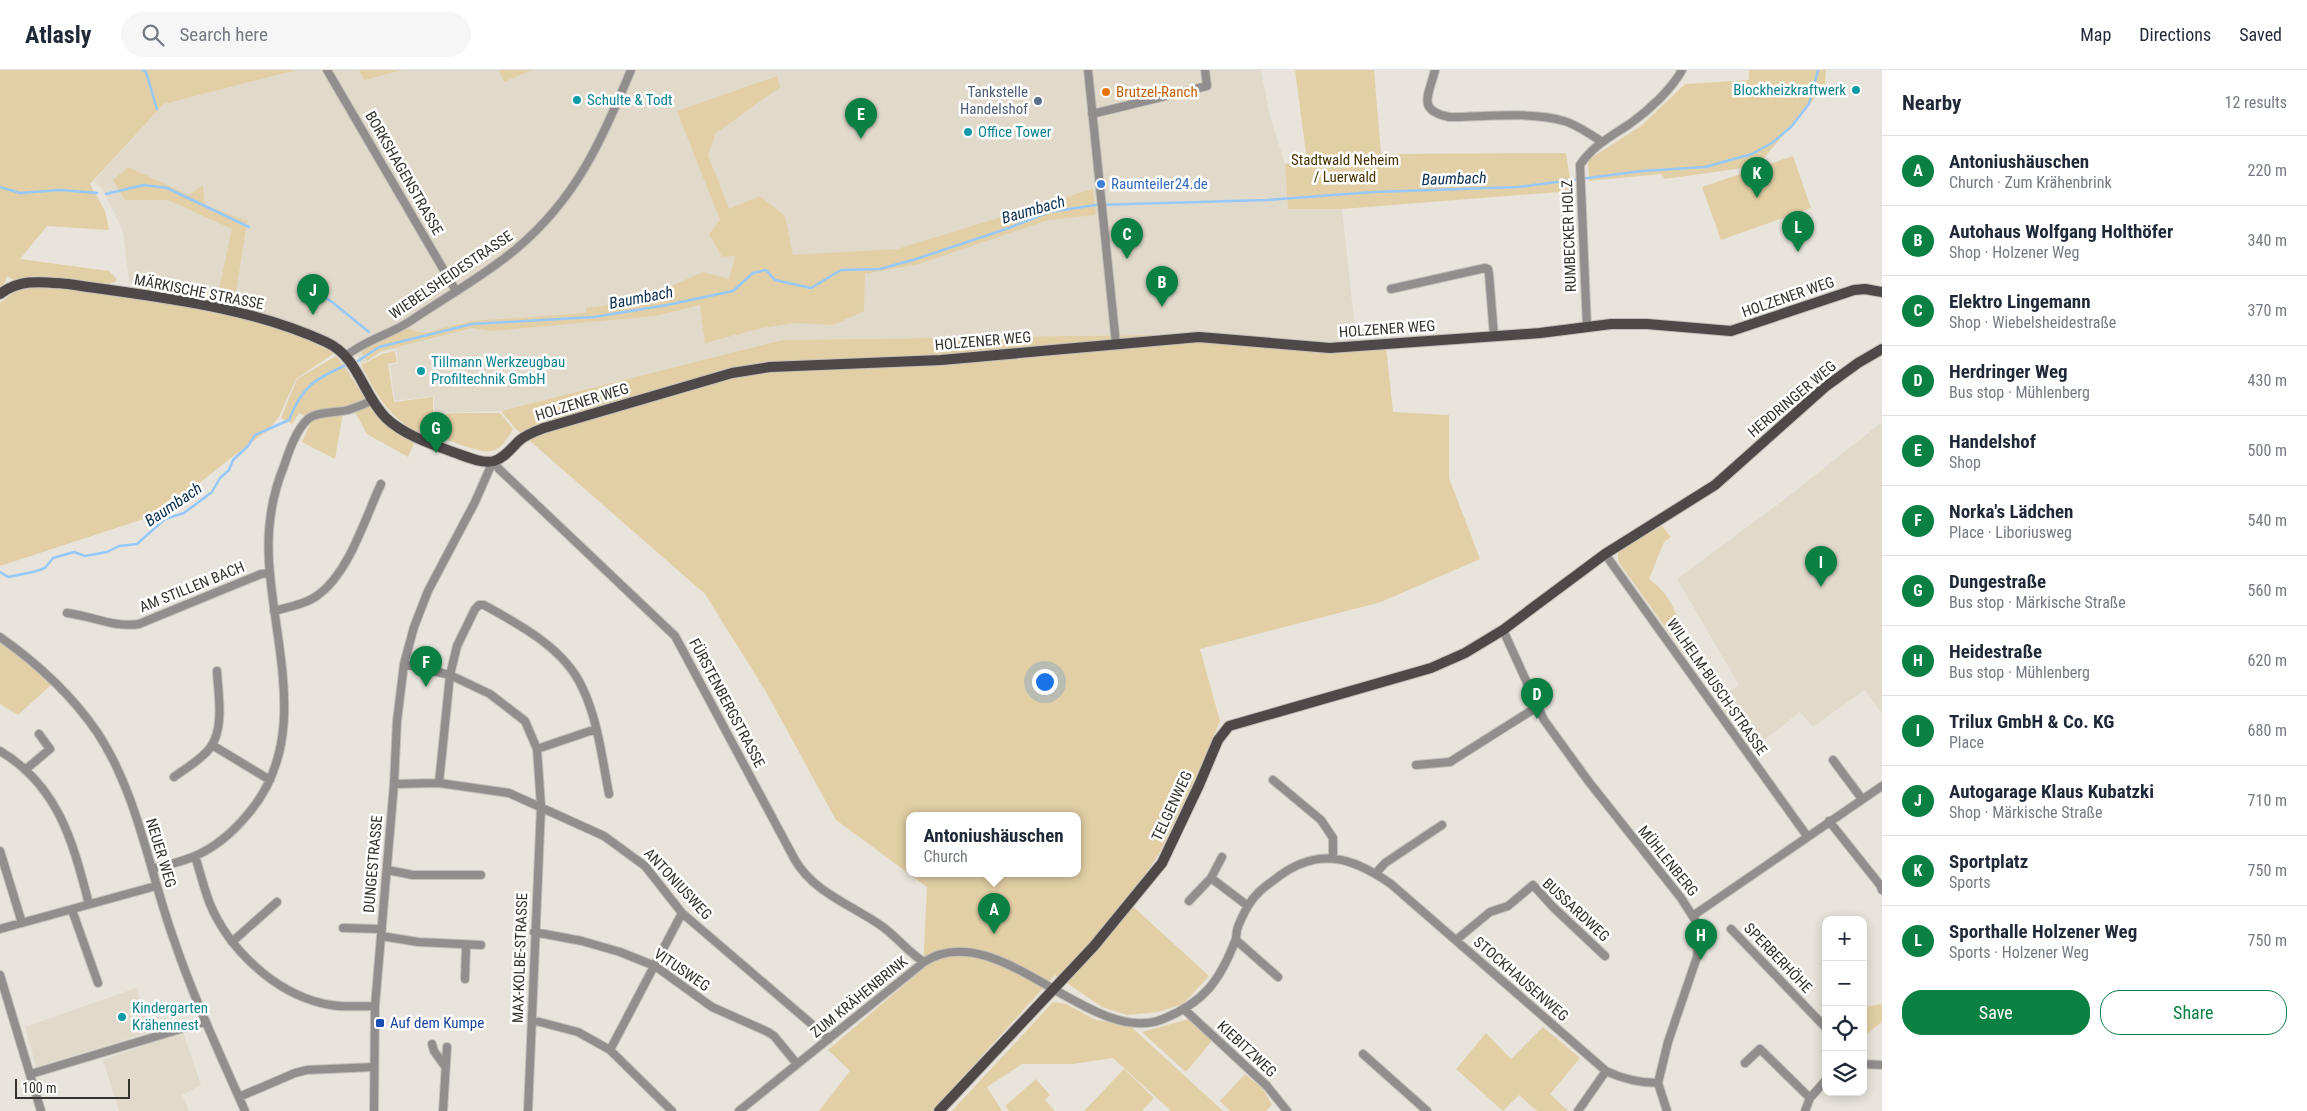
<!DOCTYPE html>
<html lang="en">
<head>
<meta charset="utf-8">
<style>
  :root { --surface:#fff; --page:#f6f6f7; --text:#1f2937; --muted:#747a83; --line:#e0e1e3; --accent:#0b8043 }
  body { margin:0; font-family:"Roboto Condensed",sans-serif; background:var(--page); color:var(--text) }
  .controls { position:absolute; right:15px; bottom:15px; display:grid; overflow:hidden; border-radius:10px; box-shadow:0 2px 12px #0003 }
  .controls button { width:45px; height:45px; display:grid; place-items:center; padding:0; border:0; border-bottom:1px solid var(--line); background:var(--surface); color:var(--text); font:25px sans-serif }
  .scale { position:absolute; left:15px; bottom:12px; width:115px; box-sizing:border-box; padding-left:5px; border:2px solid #34332f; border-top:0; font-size:14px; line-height:18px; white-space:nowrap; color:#34332f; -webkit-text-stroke:4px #fff; paint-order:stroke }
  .you { position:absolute; left:1044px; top:611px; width:18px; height:18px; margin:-12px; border:4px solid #fff; border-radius:50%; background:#1a73e8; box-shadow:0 0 0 8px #1a73e833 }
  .badge { display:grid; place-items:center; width:32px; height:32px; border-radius:50%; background:var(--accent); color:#fff; font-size:16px; font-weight:700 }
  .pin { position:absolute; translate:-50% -41px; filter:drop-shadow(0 1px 2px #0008) }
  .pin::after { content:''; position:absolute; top:26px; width:18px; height:15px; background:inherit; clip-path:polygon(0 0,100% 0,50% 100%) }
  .popup { position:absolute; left:906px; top:742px; width:175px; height:65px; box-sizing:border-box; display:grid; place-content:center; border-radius:10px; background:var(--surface); filter:drop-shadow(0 1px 4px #0005); font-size:16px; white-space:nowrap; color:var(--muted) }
  .popup b { font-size:19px; color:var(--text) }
  .popup::after { content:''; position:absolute; left:50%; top:100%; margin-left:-10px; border:10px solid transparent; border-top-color:var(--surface) }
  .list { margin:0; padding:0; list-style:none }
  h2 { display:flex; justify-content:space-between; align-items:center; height:65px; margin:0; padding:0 20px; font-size:21px }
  h2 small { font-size:16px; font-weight:400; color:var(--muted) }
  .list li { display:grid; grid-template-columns:32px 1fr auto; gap:15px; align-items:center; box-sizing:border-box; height:70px; padding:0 20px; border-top:1px solid var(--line) }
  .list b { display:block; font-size:19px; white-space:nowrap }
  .list p { margin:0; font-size:16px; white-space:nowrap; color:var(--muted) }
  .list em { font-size:16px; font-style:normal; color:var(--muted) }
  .actions { display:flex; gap:10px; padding:15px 20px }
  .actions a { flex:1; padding:11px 0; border:1px solid var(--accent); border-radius:20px; text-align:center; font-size:18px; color:var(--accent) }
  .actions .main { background:var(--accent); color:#fff }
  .icon { flex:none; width:28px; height:28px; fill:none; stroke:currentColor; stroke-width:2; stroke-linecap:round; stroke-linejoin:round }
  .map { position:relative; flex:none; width:1882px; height:1041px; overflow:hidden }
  header { display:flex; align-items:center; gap:30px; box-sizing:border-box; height:70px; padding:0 25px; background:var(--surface); border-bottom:1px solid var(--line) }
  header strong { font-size:24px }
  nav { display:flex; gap:28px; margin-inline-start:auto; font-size:18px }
  .search { width:350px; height:45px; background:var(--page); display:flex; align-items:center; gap:12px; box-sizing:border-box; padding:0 18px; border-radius:28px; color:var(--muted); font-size:19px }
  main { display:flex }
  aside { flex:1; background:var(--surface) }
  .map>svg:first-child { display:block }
</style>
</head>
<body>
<header>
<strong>Atlasly</strong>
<div class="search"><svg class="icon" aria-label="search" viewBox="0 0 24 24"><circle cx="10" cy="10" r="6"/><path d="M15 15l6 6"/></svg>Search here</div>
<nav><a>Map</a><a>Directions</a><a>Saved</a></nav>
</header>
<main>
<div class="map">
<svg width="1882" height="1041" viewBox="0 0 1882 1041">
  <rect width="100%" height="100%" fill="#e8e4dc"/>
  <path fill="#e1dacb" d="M297,0H1261L1270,46L1285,94L1288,138L1342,139L1357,278L1217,264L782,270L501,341L434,343V326L395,331L390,295L398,293L396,279L381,282L361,294L355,282L264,245L137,220L129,211L123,161L103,120L94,111L164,34Z
    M1882,352V644L1865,620L1813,657L1800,642L1748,683L1714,633L1739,615L1677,509L1785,429Z
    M136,918L150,962L36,997L25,957Z
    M183,962L201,1015L182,1025L189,1041H119L103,990Z"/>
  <path fill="#e2cfa5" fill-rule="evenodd" d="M0,0H297L164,34L90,114L105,141L109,160L47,156L20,189L109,201L117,209L115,212L108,214C82,211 39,201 14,210L7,206L4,215L0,219Z
    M359,0H402L364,10Z
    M499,0H532L504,12Z
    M1295,0H1374L1381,84L1566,83L1572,121L1342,139H1288L1285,94L1307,91Z
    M1749,0H1826L1825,16L1757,96L1665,109L1661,104L1589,111L1588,90L1641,56L1685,14L1749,10Z
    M777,6L780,17L716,63L708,85L729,139L760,126L785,146L793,185L897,179L1093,119L1096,145L1048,150L919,194L865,204L864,241L833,255L796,253L762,258L705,273L700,235L655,246L493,261L472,258L381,281L367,291L361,281L407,259L424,263L471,251L586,243V238L638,231L703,202L729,209L735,186L722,187L709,164L720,150L677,41Z
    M1793,86L1811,138L1721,170L1702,117Z
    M128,97L189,125L203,115L205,135L247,151L234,236L139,219L138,210L219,219L232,159L168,130H125L113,110Z
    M44,216L120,225L249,249L292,263L336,282L296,309L279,347L267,361L232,387L162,443L0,496V233L17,220Z
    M1217,264L1386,278L1393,342L1449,345V408L1480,489L1381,532L1200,579L1220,651L1199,701L1159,784L1127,831L1209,906L1183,934L1158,942L1127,945L1102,937L1055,905L932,1041H819L850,1001L828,980L923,899L927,817L836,750L765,620L705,524L515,358L501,341L782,270ZM910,745H1078V803H910Z
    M395,281L397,292L388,294L394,332L433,327V344L424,366C388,347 380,330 361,295L382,284Z
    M336,286C355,308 366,336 387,356C394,363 406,367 415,371L408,387L367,364L351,335L344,337L335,389L302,372L312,350L299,343L292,354L281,348L297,309Z
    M450,343H500L513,359C508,367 502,379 491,381C477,383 450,370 436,366L442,346Z
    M1662,456L1671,467L1664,472L1649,509C1676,528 1680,554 1685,585L1618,491V480Z
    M0,572L52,614L18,645L0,634Z
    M1053,932L1066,934L1096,950L1129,955L1223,1041H1171L1113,988L1073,994H1022L987,1017L1002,1041H952Z
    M1882,934V952L1863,967V937Z
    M1189,949L1212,971L1186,1002L1142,962Z
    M1543,957L1580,988L1550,1024L1568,1041H1537L1519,1025L1503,1041L1456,999L1486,963L1511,989Z
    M1124,999L1154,1028L1142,1041H1084Z
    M1245,1004L1263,1019L1272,1035L1266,1041H1230L1220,1031Z
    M1036,1009L1050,1025L1045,1030L1055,1041H1009L1005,1036Z"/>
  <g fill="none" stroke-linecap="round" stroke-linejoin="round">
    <path stroke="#96c8fb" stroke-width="2.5" d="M142,0L146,2L157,39
      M0,117L20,123L60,120L97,123
      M106,124L144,115L167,118L249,157
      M300,212L332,232L369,262
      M358,291L379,277L472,254L594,247L667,235L733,221L753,203L766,200L775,210L811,218L841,200L880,199L916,189L1009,158L1049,142L1096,135L1267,130L1374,122L1518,117L1642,101L1705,97L1752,84L1772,73L1791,57L1809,34L1818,0
      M0,502L8,507L33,502L45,498L53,488L74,482L85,486L107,482L119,476L137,474L165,449L184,443L212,422L220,408L229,400L233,390L248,376L255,365L289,350C302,316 315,309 346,295"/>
    <g stroke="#c4c1b9" stroke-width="10">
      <path id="minor" d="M327,0L456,221
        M1088,0L1116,274
        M1435,0C1429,25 1416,40 1449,47C1484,47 1530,41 1564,51C1578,55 1589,64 1601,71
        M1092,44L1207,16L1205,0
        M1391,219L1485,198L1488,199L1489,204L1494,266
        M1587,257L1580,95C1593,75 1612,66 1631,53C1649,40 1671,20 1682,0
        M346,286C365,270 392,264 412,250C447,226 484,206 516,179C576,129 602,70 631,0
        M493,391L499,399L675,566L795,790C814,823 854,836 883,857C898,868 909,883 924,892
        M1605,484L1807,766
        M274,541C289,537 306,534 318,525C349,503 365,448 381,414
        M67,543C92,546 114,558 139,554L261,504L270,503
        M1503,560L1544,650L1589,712L1681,828L1697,853L1699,868L1697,887L1668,972L1658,1013L1667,1041
        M0,567C37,593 71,624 97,662C138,724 149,801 174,870C194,929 220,984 245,1041
        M404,594L450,605L490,624L525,651L537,679L541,736L528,1041
        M212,675L270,710
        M537,679L596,659
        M0,681C59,716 73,773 89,834
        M1833,690L1862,729
        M1416,695L1450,692L1537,637
        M25,700L50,679L39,664
        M174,707C186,698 201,690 210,678C225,658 218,623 217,601
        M1273,710L1321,750L1333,768V787
        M439,713L450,605L457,576L475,539L479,535H484C520,555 564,578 582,617C598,650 602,688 609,724
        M394,714L439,713L509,723L604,766L645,796L682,843L829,969
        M1829,751L1880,815L1882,820
        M0,781L22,853
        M195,786C200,802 204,819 210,834C229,879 273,921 321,933C338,938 357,936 375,936
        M152,799C166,795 182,792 195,786C216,777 234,761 248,744C308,674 277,585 270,504C266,467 270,430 284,396C289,381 296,360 308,349C317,341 337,343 348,340C357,337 365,334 373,330
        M387,800L413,805H481
        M1376,803L1385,793L1442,755
        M1211,808L1248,836
        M1189,831L1211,808L1222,787
        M72,840L98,913
        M1694,845L1882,716
        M343,858L382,859
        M0,859L156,816
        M1731,859L1826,958
        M534,862L582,871L620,882L655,896L712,937L768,962L774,966L797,994
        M381,866L418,872L481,875
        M1236,870L1278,907
        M1456,870L1490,842L1508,836L1533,815L1553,837L1605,886
        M232,872L277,832
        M0,905L41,1041
        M465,909L466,875
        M1185,940L1267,1016L1287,1041
        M532,950L578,962L610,980L672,1041
        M432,974L434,981L444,995
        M610,980L682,843
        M1363,984L1427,1041
        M1745,993L1760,979L1810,1028
        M1863,994L1882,995
        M31,1004L204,952
        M239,1027L295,1003L307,1000L374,997
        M374,1041L375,936L394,714L397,651L404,594L414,557L428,521L475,432L493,391
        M443,1041L447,977
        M739,1041L924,892C997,844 1092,979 1163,949C1203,933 1220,911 1235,871C1237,868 1236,864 1237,860C1239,853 1244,843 1248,836C1255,824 1263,818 1274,810C1316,776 1351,786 1391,814L1606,1001C1623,1009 1639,1013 1658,1013
        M1578,1041L1606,1001
        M1805,1041L1810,1028L1826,1010"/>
    </g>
    <g stroke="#c4c1b9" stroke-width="12">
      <path id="major" d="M0,224C21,208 43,212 68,214C155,227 246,235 326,272C359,287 362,324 386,348C404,365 431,374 453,382C465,386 481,394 494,391C505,388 512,377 520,370C527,364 536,361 544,358L732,303L770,297L941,290L1199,267L1330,278L1540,263L1611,254H1647L1731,261L1854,220L1865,219L1882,222
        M939,1041L1094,876L1162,793L1199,715L1218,670L1229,656L1431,598L1465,583L1503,560L1605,484L1715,415L1825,317L1858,293L1882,279"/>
    </g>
    <use href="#minor" stroke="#928e8e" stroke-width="8"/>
    <use href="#major" stroke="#4f4848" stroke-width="10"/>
  </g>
  <g fill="#0f9aa8" stroke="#fff" stroke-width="2">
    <circle cx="1856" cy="20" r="5"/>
    <circle cx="577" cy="30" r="5"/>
    <circle cx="968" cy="62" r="5"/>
    <circle cx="421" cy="301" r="5"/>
    <circle cx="122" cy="947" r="5"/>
  </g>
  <circle fill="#e8710a" stroke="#fff" stroke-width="2" cx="1106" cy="22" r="5"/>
  <circle fill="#5c6f8a" stroke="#fff" stroke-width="2" cx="1038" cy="31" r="5"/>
  <circle fill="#3f7fe0" stroke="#fff" stroke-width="2" cx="1101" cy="114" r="5"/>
  <rect fill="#1a4fb4" stroke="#fff" stroke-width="2" x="375" y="948" width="10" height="10" rx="2.5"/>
  <g text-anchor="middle" stroke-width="5" stroke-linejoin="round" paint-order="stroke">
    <g font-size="15" fill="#0d838f" stroke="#fff" text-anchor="start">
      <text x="1846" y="25" text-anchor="end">Blockheizkraftwerk</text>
      <text x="587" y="35">Schulte &amp; Todt</text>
      <text x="978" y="67">Office Tower</text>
      <text x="431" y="297">Tillmann Werkzeugbau<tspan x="431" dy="17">Profiltechnik GmbH</tspan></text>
      <text x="132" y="943">Kindergarten<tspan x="132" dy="17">Krähennest</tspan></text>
    </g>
    <g font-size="15" fill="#4e5e75" stroke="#fff" text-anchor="end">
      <text x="1028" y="27">Tankstelle<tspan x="1028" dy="17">Handelshof</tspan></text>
    </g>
    <g font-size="15" fill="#c56008" stroke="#fff" text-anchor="start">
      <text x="1116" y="27">Brutzel-Ranch</text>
    </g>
    <g font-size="15" fill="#483400" stroke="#fff">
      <text x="1345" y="95">Stadtwald Neheim<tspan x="1345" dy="17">/ Luerwald</tspan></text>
    </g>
    <g font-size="15" fill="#34332f" stroke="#fff">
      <text transform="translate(404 103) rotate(60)" y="5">BORKSHAGENSTRASSE</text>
      <text transform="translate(1569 166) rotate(-92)" y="5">RUMBECKER HOLZ</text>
      <text transform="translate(451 205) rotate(-34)" y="5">WIEBELSHEIDESTRASSE</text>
      <text transform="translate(199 222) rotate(11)" y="5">MÄRKISCHE STRASSE</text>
      <text transform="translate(1788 227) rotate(-19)" y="5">HOLZENER WEG</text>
      <text transform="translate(1387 259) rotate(-4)" y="5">HOLZENER WEG</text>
      <text transform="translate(983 271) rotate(-5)" y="5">HOLZENER WEG</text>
      <text transform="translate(1792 329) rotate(-40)" y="5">HERDRINGER WEG</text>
      <text transform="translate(582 332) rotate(-17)" y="5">HOLZENER WEG</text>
      <text transform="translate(192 517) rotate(-22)" y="5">AM STILLEN BACH</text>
      <text transform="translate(1717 617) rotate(55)" y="5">WILHELM-BUSCH-STRASSE</text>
      <text transform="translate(727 633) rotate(62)" y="5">FÜRSTENBERGSTRASSE</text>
      <text transform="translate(1172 736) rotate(-65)" y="5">TELGENWEG</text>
      <text transform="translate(161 783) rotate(73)" y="5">NEUER WEG</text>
      <text transform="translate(1668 791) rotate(51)" y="5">MÜHLENBERG</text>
      <text transform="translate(373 794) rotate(-85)" y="5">DUNGESTRASSE</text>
      <text transform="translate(678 814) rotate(47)" y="5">ANTONIUSWEG</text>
      <text transform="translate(1576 840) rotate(43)" y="5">BUSSARDWEG</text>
      <text transform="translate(520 888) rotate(-88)" y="5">MAX-KOLBE-STRASSE</text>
      <text transform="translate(1778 888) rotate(46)" y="5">SPERBERHÖHE</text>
      <text transform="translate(682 900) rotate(34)" y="5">VITUSWEG</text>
      <text transform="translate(1521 909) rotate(41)" y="5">STOCKHAUSENWEG</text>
      <text transform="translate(859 927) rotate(-39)" y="5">ZUM KRÄHENBRINK</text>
      <text transform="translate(1247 979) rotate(43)" y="5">KIEBITZWEG</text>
    </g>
    <g font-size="15" fill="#366cbe" stroke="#fff" text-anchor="start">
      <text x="1111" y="119">Raumteiler24.de</text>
    </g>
    <g font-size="15" fill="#164399" stroke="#fff" text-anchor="start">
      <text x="390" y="958">Auf dem Kumpe</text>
    </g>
    <g font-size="16" font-style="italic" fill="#0a2f4f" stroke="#fff">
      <text transform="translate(1454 108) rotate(-2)" y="6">Baumbach</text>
      <text transform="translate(1033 139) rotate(-16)" y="6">Baumbach</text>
      <text transform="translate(641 227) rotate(-11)" y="6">Baumbach</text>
      <text transform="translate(173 434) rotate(-34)" y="6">Baumbach</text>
    </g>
  </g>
</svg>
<div class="controls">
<button>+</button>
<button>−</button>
<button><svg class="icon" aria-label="locate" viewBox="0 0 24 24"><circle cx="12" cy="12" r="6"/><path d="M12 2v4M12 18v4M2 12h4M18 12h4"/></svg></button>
<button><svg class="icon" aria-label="layers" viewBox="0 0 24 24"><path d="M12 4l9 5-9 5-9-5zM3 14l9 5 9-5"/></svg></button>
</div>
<div class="scale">100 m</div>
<div class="you"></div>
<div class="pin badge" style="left:994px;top:864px">A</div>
<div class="popup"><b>Antoniushäuschen</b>Church</div>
<div class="pin badge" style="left:1162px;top:237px">B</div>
<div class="pin badge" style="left:1127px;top:189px">C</div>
<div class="pin badge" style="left:1537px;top:649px">D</div>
<div class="pin badge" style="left:861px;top:69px">E</div>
<div class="pin badge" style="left:426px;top:617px">F</div>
<div class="pin badge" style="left:436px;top:383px">G</div>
<div class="pin badge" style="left:1701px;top:890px">H</div>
<div class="pin badge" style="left:1821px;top:517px">I</div>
<div class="pin badge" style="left:313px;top:245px">J</div>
<div class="pin badge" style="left:1757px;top:128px">K</div>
<div class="pin badge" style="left:1798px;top:182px">L</div>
</div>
<aside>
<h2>Nearby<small>12 results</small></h2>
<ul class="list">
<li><span class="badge">A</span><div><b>Antoniushäuschen</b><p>Church · Zum Krähenbrink</p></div><em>220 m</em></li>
<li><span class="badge">B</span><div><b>Autohaus Wolfgang Holthöfer</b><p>Shop · Holzener Weg</p></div><em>340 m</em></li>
<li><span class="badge">C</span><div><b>Elektro Lingemann</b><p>Shop · Wiebelsheidestraße</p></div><em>370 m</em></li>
<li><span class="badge">D</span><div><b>Herdringer Weg</b><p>Bus stop · Mühlenberg</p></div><em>430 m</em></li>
<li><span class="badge">E</span><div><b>Handelshof</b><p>Shop</p></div><em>500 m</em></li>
<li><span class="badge">F</span><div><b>Norka's Lädchen</b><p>Place · Liboriusweg</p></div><em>540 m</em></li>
<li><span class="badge">G</span><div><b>Dungestraße</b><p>Bus stop · Märkische Straße</p></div><em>560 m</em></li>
<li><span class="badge">H</span><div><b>Heidestraße</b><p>Bus stop · Mühlenberg</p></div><em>620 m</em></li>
<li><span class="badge">I</span><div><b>Trilux GmbH &amp; Co. KG</b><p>Place</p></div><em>680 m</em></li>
<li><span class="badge">J</span><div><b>Autogarage Klaus Kubatzki</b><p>Shop · Märkische Straße</p></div><em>710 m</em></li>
<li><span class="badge">K</span><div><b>Sportplatz</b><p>Sports</p></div><em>750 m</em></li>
<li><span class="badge">L</span><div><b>Sporthalle Holzener Weg</b><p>Sports · Holzener Weg</p></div><em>750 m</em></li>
</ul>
<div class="actions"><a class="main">Save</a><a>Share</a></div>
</aside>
</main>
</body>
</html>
